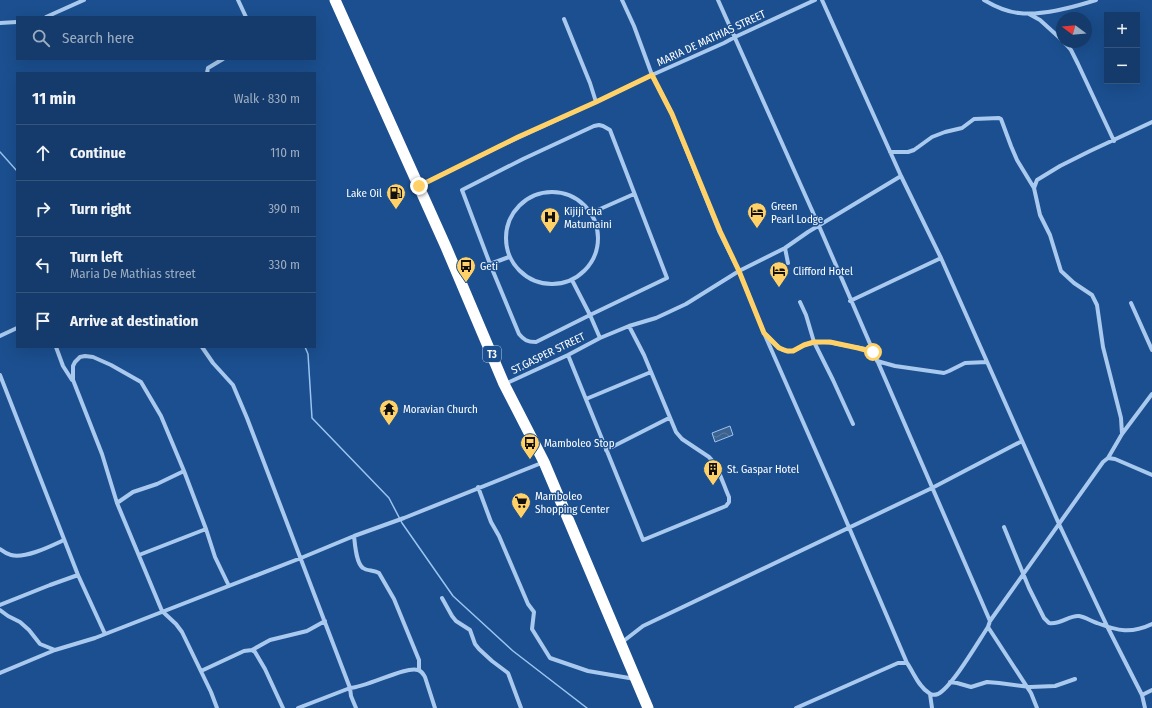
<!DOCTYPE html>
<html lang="en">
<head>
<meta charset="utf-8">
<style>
  :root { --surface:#143b6b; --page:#214673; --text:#f1f3f6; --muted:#9dadc1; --line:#33557e }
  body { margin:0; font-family:"Fira Sans Condensed",sans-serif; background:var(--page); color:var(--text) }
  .controls { position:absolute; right:12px; top:12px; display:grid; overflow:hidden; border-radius:0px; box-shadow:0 4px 16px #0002 }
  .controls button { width:36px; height:36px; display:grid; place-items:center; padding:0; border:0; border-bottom:1px solid var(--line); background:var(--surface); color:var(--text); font:20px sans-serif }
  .compass { position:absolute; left:1056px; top:12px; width:36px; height:36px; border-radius:50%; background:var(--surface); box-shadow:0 4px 16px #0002; rotate:286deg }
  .stop { position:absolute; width:12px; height:12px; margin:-9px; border:3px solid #ffd166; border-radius:50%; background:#fff }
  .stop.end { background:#ffd166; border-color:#fff; box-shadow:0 1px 4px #0008 }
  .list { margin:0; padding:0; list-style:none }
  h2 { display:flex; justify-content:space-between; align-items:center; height:52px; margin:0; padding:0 16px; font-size:17px }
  h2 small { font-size:13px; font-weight:400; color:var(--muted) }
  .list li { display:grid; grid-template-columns:26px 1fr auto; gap:12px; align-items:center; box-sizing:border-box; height:56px; padding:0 16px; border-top:1px solid var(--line) }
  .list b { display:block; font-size:15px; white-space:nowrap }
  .list p { margin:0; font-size:13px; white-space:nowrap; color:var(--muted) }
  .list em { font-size:13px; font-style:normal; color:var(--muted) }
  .icon { flex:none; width:22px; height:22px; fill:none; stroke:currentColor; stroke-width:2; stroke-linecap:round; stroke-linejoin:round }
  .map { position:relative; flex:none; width:1152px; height:708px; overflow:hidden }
  .search { position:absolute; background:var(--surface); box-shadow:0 4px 16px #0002; left:16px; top:16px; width:300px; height:44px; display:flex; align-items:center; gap:10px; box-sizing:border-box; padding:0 14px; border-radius:0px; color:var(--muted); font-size:15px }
  .panel { position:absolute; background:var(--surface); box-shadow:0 4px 16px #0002; left:16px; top:72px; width:300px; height:276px; border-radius:0px }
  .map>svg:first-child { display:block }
</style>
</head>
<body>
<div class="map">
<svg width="1152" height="708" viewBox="0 0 1152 708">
  <defs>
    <pattern id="water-waves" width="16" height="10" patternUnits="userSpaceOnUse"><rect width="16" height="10" fill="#3c6290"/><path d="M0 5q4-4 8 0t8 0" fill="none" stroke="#597aa1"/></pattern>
  </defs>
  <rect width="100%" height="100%" fill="#1b4f8f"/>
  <path fill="url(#water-waves)" stroke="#9cc4f0" d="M730,426L733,435L715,442L712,433Z"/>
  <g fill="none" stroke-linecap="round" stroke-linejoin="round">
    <path stroke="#9cc4f0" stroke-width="1.5" d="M0,152L17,171
      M305,347L308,354L312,418L389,498L402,523L453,596L513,651L587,708"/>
    <path stroke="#a9c9ee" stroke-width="4" d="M238,0L246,17
      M622,0L634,26L652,75L672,114L719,231L739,271L764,333L836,497L907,663
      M718,0L819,226L990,621
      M822,0L901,176L941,258L1059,524L1107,626L1142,695L1145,708
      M984,0C994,6 1008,12 1019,13C1042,16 1074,7 1096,0
      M1029,14L1040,20L1062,40
      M46,17L84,0
      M564,19L590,83L596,102
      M0,23L17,22
      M1064,42L1071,50L1078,64L1114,141
      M207,73L208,68L223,59
      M599,125L603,126L610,130L667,278L590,315L536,342C527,342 524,340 519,334L490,264L462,190L523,159L594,126Z
      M890,152H908L914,150L932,137L945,132L962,128L974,119L999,118L1001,119L1011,146L1017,160L1034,188
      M419,186L500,146L596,102L652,75L724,43L735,37L815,0
      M506 238a46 46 0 1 1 92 0a46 46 0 1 1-92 0Z
      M591,213L634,194
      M785,248L788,263
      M490,264L509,257
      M572,280L590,315L600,338
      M850,301L941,258
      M800,302L806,315L814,342L833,380L853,424
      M1131,303L1152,350
      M765,334C772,340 778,350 787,351C795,353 799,346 807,344C825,340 831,343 849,346C857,347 866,348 873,352
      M0,336L17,328
      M56,347L63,366L72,380
      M202,347L213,363L233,385L247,418L350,688C368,687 405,666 418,670C422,671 423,674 425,677L435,708
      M568,355L643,540L726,506L729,502V497C723,484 719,467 709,457L682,439L676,432L644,355L629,326
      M877,361L895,366L944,373L949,371L965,363L987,362
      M0,375L78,575L105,634
      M505,384L568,355L600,338L629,326L656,318L686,304L739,271L785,248L808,232L901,176
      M586,399L651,372
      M1122,434L1121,418L1103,347L1097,305L1092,295L1074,283L1061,271L1050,235L1040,215L1034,188L1037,180L1060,166L1090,151L1152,122
      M606,450L669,418
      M1108,458L1115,459L1152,475
      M478,487L491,522L499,536L528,604L534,612L532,629L550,658L588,671L635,679
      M117,503L133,492L157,484L184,471
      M1004,527L1029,588L1044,618L1049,623C1061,625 1069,615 1079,616C1085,617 1091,621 1097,623C1118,631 1131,634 1152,624
      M354,536C355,544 356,563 363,568C367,571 374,570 379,573L394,599L419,660V670
      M0,549C4,552 6,554 11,555C25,559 51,546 64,540
      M139,555L206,529
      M442,598L452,616L456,621L470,630L475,644L479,649L492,661L508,673L521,708
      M0,605L50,585L78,575
      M0,610L8,616L20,622L29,630L40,644L55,650
      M988,627L1031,693L1037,708
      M621,643L643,626L932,488L1022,441
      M252,650L270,640L307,631L325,621
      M201,671L244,651L252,650L255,652L265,669L283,708
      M0,673L55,650L95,638L301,558L354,536L404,518L544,462
      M950,682L957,683L971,687L987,682L999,683L1030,687L1055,686L1075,679
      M930,694L932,708
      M1142,695L1152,690
      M217,708L211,692L182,632L176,624L162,611L117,503L102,454L73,380V366L75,362L80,357L85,356L93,357L111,365L141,382L161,416L184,471L206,529L215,557L229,586
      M298,708L350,688L351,696L356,708
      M796,708L898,663H907C914,673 918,686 929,693C931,695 935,695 938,694C952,687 978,642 988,627L990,621L1103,462L1108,458L1122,434L1152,394"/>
    <path stroke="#fff" stroke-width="11" d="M335,0L446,247L504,384L544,462L648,708"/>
  </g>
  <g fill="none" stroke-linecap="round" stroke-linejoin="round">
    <path stroke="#ffd166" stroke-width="5" d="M419,186L518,137L596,102L652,75L672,114L720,231L739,271L764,333L779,348L787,351H793L804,345L814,342H830L858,348L873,352"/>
  </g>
  <defs>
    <g id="fuel-pin" transform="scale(1)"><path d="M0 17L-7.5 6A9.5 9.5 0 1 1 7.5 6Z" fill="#ffd166" stroke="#1b4f8f"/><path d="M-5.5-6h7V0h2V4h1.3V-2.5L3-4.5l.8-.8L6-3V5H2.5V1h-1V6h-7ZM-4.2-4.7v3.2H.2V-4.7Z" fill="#111"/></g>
    <g id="hotel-pin" transform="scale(1)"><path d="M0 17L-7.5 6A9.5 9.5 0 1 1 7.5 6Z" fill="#ffd166" stroke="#1b4f8f"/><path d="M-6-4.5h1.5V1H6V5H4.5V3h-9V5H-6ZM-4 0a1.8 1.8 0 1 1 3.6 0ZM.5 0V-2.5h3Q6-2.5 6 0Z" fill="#111"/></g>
    <g id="hospital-pin" transform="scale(1)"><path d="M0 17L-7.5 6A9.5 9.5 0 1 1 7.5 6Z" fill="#ffd166" stroke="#1b4f8f"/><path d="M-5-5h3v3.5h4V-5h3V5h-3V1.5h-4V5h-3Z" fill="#111"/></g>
    <g id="bus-pin" transform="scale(1)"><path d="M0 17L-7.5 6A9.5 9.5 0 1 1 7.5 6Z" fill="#ffd166" stroke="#1b4f8f"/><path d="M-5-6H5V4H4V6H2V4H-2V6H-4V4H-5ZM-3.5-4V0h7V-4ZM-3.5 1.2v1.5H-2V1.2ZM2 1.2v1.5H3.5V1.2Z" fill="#111"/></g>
    <g id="temple-pin" transform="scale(1)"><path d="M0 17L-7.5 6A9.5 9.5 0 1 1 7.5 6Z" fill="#ffd166" stroke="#1b4f8f"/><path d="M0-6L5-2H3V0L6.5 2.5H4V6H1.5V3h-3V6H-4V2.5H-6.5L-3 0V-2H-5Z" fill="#111"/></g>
    <g id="building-pin" transform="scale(1)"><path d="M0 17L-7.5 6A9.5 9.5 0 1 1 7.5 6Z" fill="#ffd166" stroke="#1b4f8f"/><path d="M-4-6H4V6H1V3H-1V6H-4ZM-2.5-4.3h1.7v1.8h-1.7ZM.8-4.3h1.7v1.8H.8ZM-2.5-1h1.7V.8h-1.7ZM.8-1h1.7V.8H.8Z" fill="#111"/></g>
    <g id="supermarket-pin" transform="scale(1)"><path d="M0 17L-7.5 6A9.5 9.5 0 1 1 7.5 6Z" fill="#ffd166" stroke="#1b4f8f"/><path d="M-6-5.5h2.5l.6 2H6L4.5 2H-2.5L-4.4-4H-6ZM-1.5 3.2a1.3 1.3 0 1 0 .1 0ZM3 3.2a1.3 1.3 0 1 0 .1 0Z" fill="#111"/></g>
  </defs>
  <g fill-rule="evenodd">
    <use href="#fuel-pin" x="396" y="193"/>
    <use href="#hotel-pin" x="757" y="212"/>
    <use href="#hospital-pin" x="550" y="217"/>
    <use href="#bus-pin" x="466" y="266"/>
    <use href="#hotel-pin" x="779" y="271"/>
    <use href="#temple-pin" x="389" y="409"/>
    <use href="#bus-pin" x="530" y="443"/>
    <use href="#building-pin" x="713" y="469"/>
    <use href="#supermarket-pin" x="521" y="502"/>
  </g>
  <g text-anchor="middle" stroke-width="3" stroke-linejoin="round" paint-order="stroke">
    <rect fill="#1b4f8f" stroke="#bbcadd" stroke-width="1" x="483" y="346" width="18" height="16" rx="3"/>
    <g font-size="10" font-weight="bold" fill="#fff">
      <text x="492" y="358">T3</text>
    </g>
    <g font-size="11" fill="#fff" stroke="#1b4f8f">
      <text transform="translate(711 38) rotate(-25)" y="4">MARIA DE MATHIAS STREET</text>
      <text transform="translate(548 353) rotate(-26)" y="4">ST.GASPER STREET</text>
    </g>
    <g font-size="11" fill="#fff" stroke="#1b4f8f" text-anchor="start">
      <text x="382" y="197" text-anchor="end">Lake Oil</text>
      <text x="771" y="210">Green<tspan x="771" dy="13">Pearl Lodge</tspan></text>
      <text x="564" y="215">Kijiji cha<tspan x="564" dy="13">Matumaini</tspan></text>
      <text x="480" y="270">Geti</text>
      <text x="793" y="275">Clifford Hotel</text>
      <text x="403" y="413">Moravian Church</text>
      <text x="544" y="447">Mamboleo Stop</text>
      <text x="727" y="473">St. Gaspar Hotel</text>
      <text x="535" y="500">Mamboleo<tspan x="535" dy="13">Shopping Center</tspan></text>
    </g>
  </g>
</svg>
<div class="controls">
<button>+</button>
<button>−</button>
</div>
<svg class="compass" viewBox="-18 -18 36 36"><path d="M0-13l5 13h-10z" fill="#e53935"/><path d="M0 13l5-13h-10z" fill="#9dadc1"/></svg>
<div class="stop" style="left:873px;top:352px"></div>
<div class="stop end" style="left:419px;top:186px"></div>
<div class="search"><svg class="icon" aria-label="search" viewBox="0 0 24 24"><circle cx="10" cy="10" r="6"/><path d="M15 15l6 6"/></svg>Search here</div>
<section class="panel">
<h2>11 min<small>Walk · 830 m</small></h2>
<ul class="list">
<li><svg class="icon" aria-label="ahead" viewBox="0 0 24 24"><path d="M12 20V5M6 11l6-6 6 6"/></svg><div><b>Continue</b></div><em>110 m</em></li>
<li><svg class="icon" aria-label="right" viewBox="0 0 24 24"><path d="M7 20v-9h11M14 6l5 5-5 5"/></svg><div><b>Turn right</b></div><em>390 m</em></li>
<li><svg class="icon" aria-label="left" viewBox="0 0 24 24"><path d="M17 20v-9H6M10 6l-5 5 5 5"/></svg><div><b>Turn left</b><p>Maria De Mathias street</p></div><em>330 m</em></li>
<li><svg class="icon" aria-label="arrive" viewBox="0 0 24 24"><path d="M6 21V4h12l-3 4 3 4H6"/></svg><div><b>Arrive at destination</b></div></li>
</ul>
</section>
</div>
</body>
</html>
